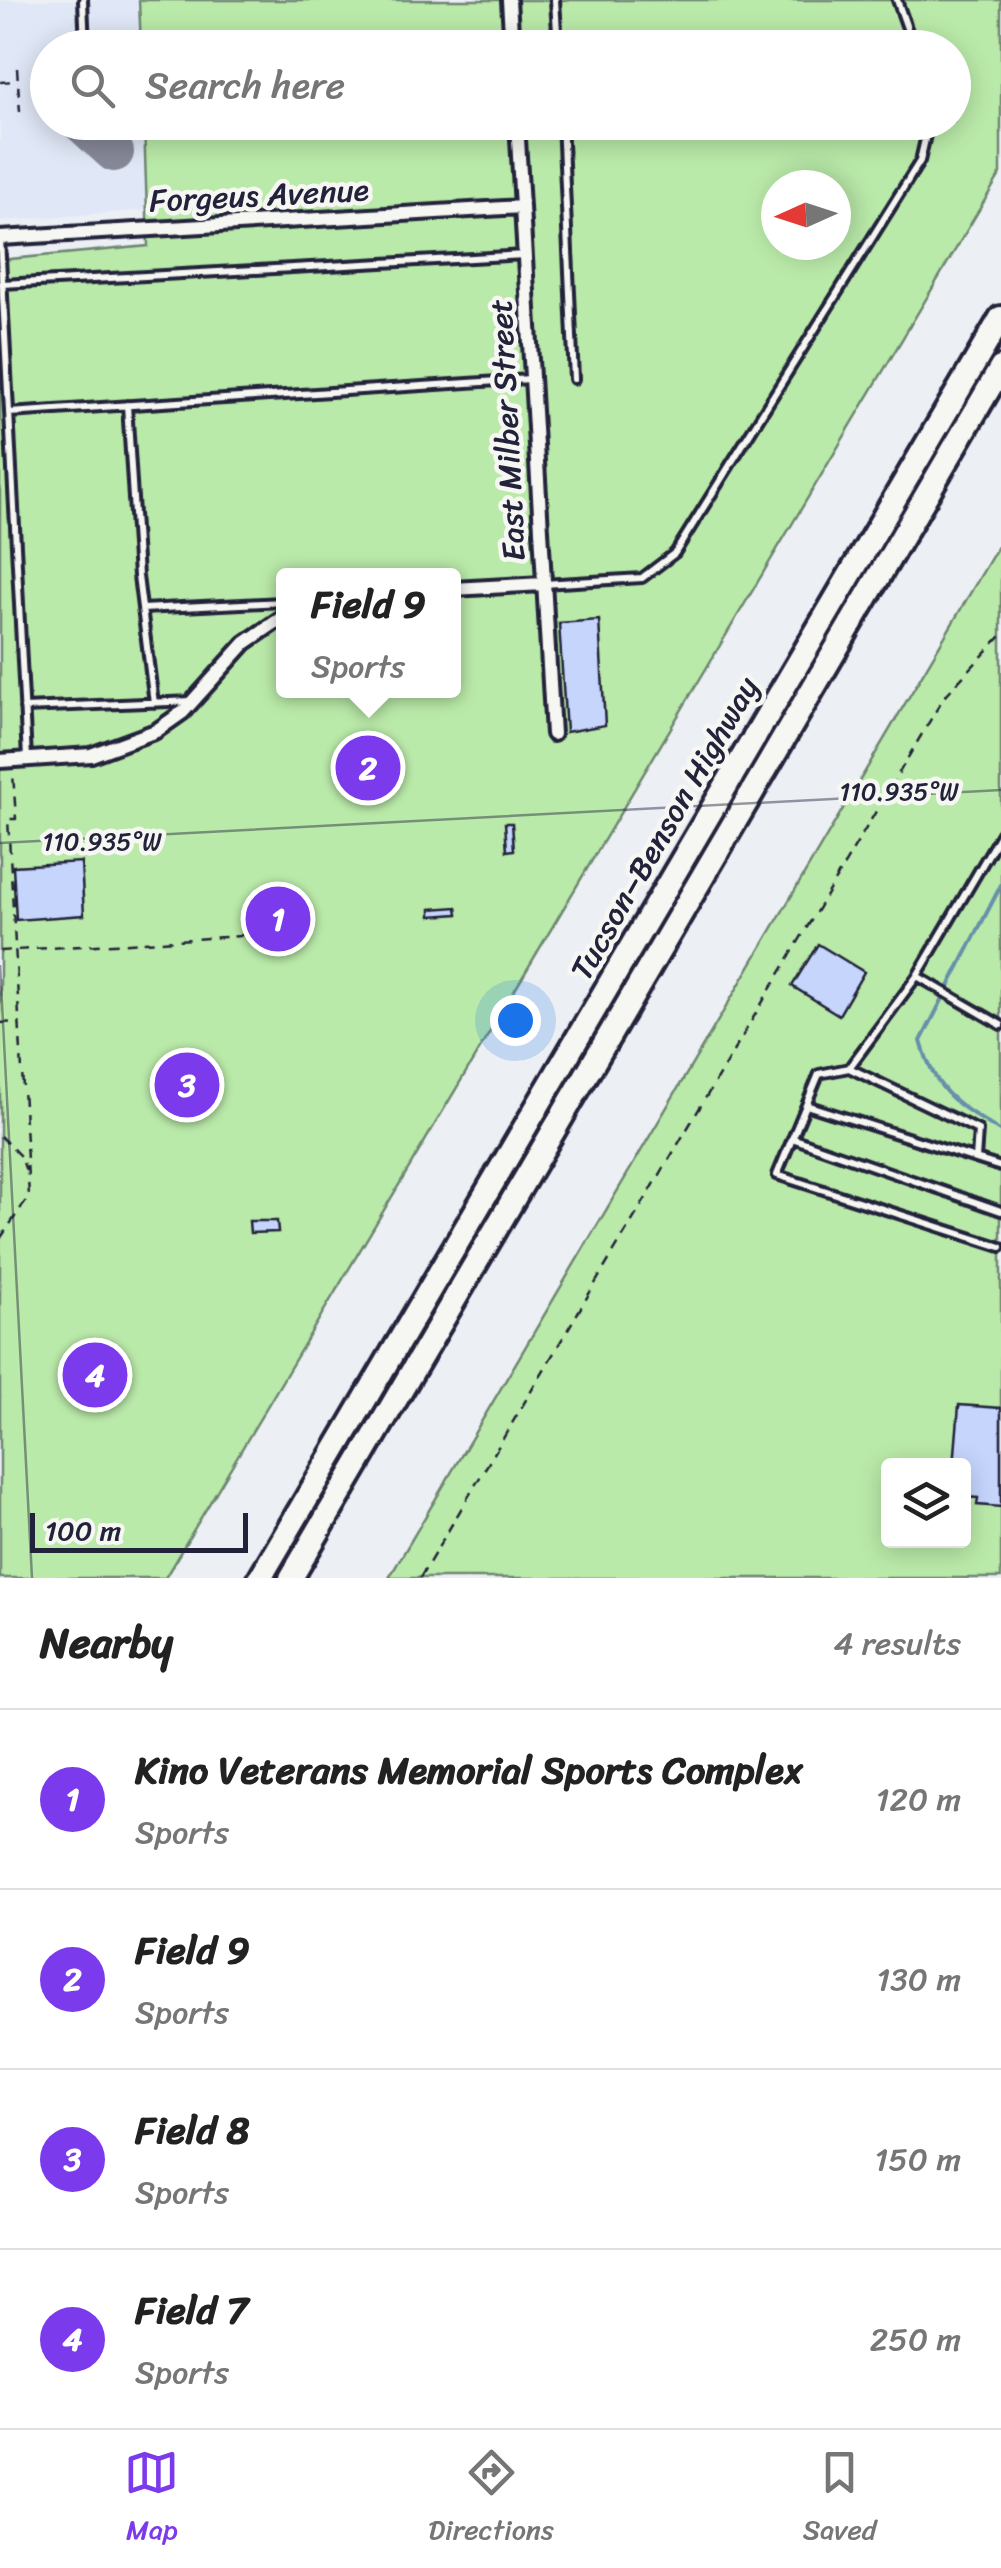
<!DOCTYPE html>
<html lang="en">
<head>
<meta charset="utf-8">
<style>
  :root { --surface:#fff; --page:#f6f6f6; --text:#222; --muted:#767676; --line:#e0e0e0; --accent:#7c3aed }
  body { margin:0; font-family:Sriracha,sans-serif; background:var(--page); color:var(--text) }
  .controls { position:absolute; right:30px; bottom:30px; display:grid; overflow:hidden; border-radius:10px; box-shadow:0 5px 25px #0003 }
  .controls button { width:90px; height:90px; display:grid; place-items:center; padding:0; border:0; border-bottom:2px solid var(--line); background:var(--surface); color:var(--text); font:50px sans-serif }
  .compass { position:absolute; left:761px; top:170px; width:90px; height:90px; border-radius:50%; background:var(--surface); box-shadow:0 5px 25px #0003; rotate:267deg }
  .scale { position:absolute; left:30px; bottom:25px; width:218px; box-sizing:border-box; padding-left:10px; border:5px solid #22223b; border-top:0; font-size:28px; line-height:35px; white-space:nowrap; color:#22223b; -webkit-text-stroke:8px #f6f6f2; paint-order:stroke }
  .you { position:absolute; left:515px; top:1020px; width:35px; height:35px; margin:-25px; border:8px solid #fff; border-radius:50%; background:#1a73e8; box-shadow:0 0 0 15px #1a73e833 }
  .badge { display:grid; place-items:center; width:65px; height:65px; border-radius:50%; background:var(--accent); color:#fff; font-size:32px; font-weight:700 }
  .pin { position:absolute; translate:-50% -50%; border:5px solid #fff; box-shadow:0 2px 10px #0006 }
  .popup { position:absolute; left:276px; top:568px; width:185px; height:130px; box-sizing:border-box; display:grid; place-content:center; border-radius:10px; background:var(--surface); filter:drop-shadow(0 2px 8px #0005); font-size:32px; white-space:nowrap; color:var(--muted) }
  .popup b { font-size:38px; color:var(--text) }
  .popup::after { content:''; position:absolute; left:50%; top:100%; margin-left:-20px; border:20px solid transparent; border-top-color:var(--surface) }
  .list { margin:0; padding:0; list-style:none }
  h2 { display:flex; justify-content:space-between; align-items:center; height:130px; margin:0; padding:0 40px; font-size:42px }
  h2 small { font-size:32px; font-weight:400; color:var(--muted) }
  .list li { display:grid; grid-template-columns:65px 1fr auto; gap:30px; align-items:center; box-sizing:border-box; height:180px; padding:0 40px; border-top:2px solid var(--line) }
  .list b { display:block; font-size:38px; white-space:nowrap }
  .list p { margin:0; font-size:32px; white-space:nowrap; color:var(--muted) }
  .list em { font-size:32px; font-style:normal; color:var(--muted) }
  .icon { flex:none; width:55px; height:55px; fill:none; stroke:currentColor; stroke-width:2; stroke-linecap:round; stroke-linejoin:round }
  .map { position:relative; flex:none; width:1001px; height:1578px; overflow:hidden }
  .search { position:absolute; background:var(--surface); box-shadow:0 5px 25px #0003; left:30px; right:30px; top:30px; height:110px; display:flex; align-items:center; gap:25px; box-sizing:border-box; padding:0 35px; border-radius:55px; color:var(--muted); font-size:38px }
  .sheet { height:850px; background:var(--surface) }
  nav { display:flex; justify-content:space-around; align-items:center; box-sizing:border-box; height:140px; border-top:2px solid var(--line); background:var(--surface); font-size:28px; color:var(--muted) }
  nav a { display:grid; justify-items:center; gap:5px }
  nav .on { color:var(--accent) }
  .map>svg:first-child { display:block }
</style>
</head>
<body>
<div class="map">
<svg width="1001" height="1578" viewBox="0 0 1001 1578">
  <rect width="100%" height="100%" fill="#eceff4"/>
  <filter id="ink" filterUnits="userSpaceOnUse"><feTurbulence type="fractalNoise" baseFrequency=".01" numOctaves="2"/><feDisplacementMap in="SourceGraphic" scale="20" xChannelSelector="R" yChannelSelector="G"/><feConvolveMatrix kernelMatrix="1 2 1 2 8 2 1 2 1" color-interpolation-filters="sRGB"/></filter>
  <g filter="url(#ink)">
    <path fill="#e0e7f6" d="M0,0H139L141,47L48,48V122L144,123L147,210L0,221Z"/>
    <path fill="#baeaa9" stroke="#6e8672" stroke-width="2.5" fill-rule="evenodd" d="M139,0H1001V173L165,1578H0V260L148,246L144,123L954,122V48L141,47ZM776,185H836V245H776ZM283,576H453V690H283Z
      M1001,541V1578H389ZM888,1466H964V1540H888Z"/>
    <g fill="none" stroke-linecap="round" stroke-linejoin="round">
      <path stroke="#6690ab" stroke-width="4" d="M1001,885L921,1041C936,1095 957,1103 1001,1132"/>
      <path stroke="#878898" stroke-width="40" d="M81,122L114,152"/>
    </g>
    <path fill="#c5d5fc" stroke="#22223b" stroke-width="2.5" d="M599,620L605,725L566,732L559,623Z
      M505,823H512L514,850L507,851Z
      M81,862L84,915L16,920L13,866Z
      M457,907L458,914L431,916V909Z
      M818,944L864,972L839,1015L792,986Z
      M249,1221H277L278,1232L250,1233Z
      M959,1405L1001,1408V1507L977,1505L978,1498L964,1497V1466H954Z"/>
    <g fill="none" stroke-linecap="round" stroke-linejoin="round">
      <g stroke="#22223b" stroke-width="14">
        <path id="lane" d="M83,0L85,48
          M555,0L558,48
          M897,0L914,48
          M562,122L574,379
          M0,238L27,758
          M2,284L525,255
          M127,405L138,576L154,703
          M9,413L530,379
          M543,584L642,578L675,553L920,161L929,122
          M142,609L283,602
          M24,708L193,701
          M1001,833L917,976L1001,1025
          M917,976L849,1068L819,1074L777,1175L1001,1247
          M849,1068L978,1130L976,1159
          M806,1105L1001,1167
          M792,1138L1001,1211"/>
      </g>
      <g stroke="#22223b" stroke-width="20">
        <path id="street" d="M509,0L512,48
          M517,122L553,734
          M0,238L522,207
          M453,589L543,584
          M0,761L91,755L156,731L183,712L245,643L283,617"/>
      </g>
      <g stroke="#22223b" stroke-width="30">
        <path id="highway" d="M260,1578L1001,318
          M291,1578L1001,368"/>
      </g>
      <path stroke="#22223b" stroke-width="2.5" stroke-dasharray="10 8" stroke-linecap="butt" d="M17,68L20,112
        M0,82L16,81
        M0,951L240,936L275,911
        M0,1023L18,1022
        M0,1136L21,1157L26,1171
        M0,1239L29,1196L8,819H16L13,773
        M420,1578L944,697L1001,636"/>
      <use href="#lane" stroke="#f6f6f2" stroke-width="6"/>
      <use href="#street" stroke="#f6f6f2" stroke-width="12"/>
      <use href="#highway" stroke="#f6f6f2" stroke-width="22"/>
    </g>
  </g>
  <path fill="none" stroke="#22223b" stroke-width="2.5" stroke-opacity="0.45" d="M0,843L1001,790M0,965L32,1578"/>
  <g text-anchor="middle" stroke-width="9" stroke-linejoin="round" paint-order="stroke">
    <g font-size="32" fill="#22223b" stroke="#f6f6f2">
      <text transform="translate(259 195) rotate(-3)" y="11">Forgeus Avenue</text>
      <text transform="translate(507 430) rotate(-93)" y="11">East Milber Street</text>
      <text transform="translate(664 828) rotate(-60)" y="11">Tucson–Benson Highway</text>
    </g>
  </g>
  <g font-size="25" text-anchor="middle" fill="#22223b" stroke="#f6f6f2" stroke-width="9" stroke-linejoin="round" paint-order="stroke">
    <text x="899" y="800">110.935°W</text>
    <text x="102" y="850">110.935°W</text>
  </g>
</svg>
<div class="controls">
<button><svg class="icon" aria-label="layers" viewBox="0 0 24 24"><path d="M12 4l9 5-9 5-9-5zM3 14l9 5 9-5"/></svg></button>
</div>
<svg class="compass" viewBox="-18 -18 36 36"><path d="M0-13l5 13h-10z" fill="#e53935"/><path d="M0 13l5-13h-10z" fill="#767676"/></svg>
<div class="scale">100 m</div>
<div class="you"></div>
<div class="pin badge" style="left:278px;top:919px">1</div>
<div class="pin badge" style="left:368px;top:768px">2</div>
<div class="popup"><b>Field 9</b>Sports</div>
<div class="pin badge" style="left:187px;top:1085px">3</div>
<div class="pin badge" style="left:95px;top:1375px">4</div>
<div class="search"><svg class="icon" aria-label="search" viewBox="0 0 24 24"><circle cx="10" cy="10" r="6"/><path d="M15 15l6 6"/></svg>Search here</div>
</div>
<section class="sheet">
<h2>Nearby<small>4 results</small></h2>
<ul class="list">
<li><span class="badge">1</span><div><b>Kino Veterans Memorial Sports Complex</b><p>Sports</p></div><em>120 m</em></li>
<li><span class="badge">2</span><div><b>Field 9</b><p>Sports</p></div><em>130 m</em></li>
<li><span class="badge">3</span><div><b>Field 8</b><p>Sports</p></div><em>150 m</em></li>
<li><span class="badge">4</span><div><b>Field 7</b><p>Sports</p></div><em>250 m</em></li>
</ul>
</section>
<nav>
<a class="on"><svg class="icon" aria-label="map" viewBox="0 0 24 24"><path d="M3 6l6-2 6 2 6-2v14l-6 2-6-2-6 2zM9 4v14M15 6v14"/></svg>Map</a>
<a><svg class="icon" aria-label="directions" viewBox="0 0 24 24"><path d="M12 3l9 9-9 9-9-9zM9 14v-3h6M13 9l2 2-2 2"/></svg>Directions</a>
<a><svg class="icon" aria-label="saved" viewBox="0 0 24 24"><path d="M7 4h10v16l-5-4-5 4z"/></svg>Saved</a>
</nav>
</body>
</html>
